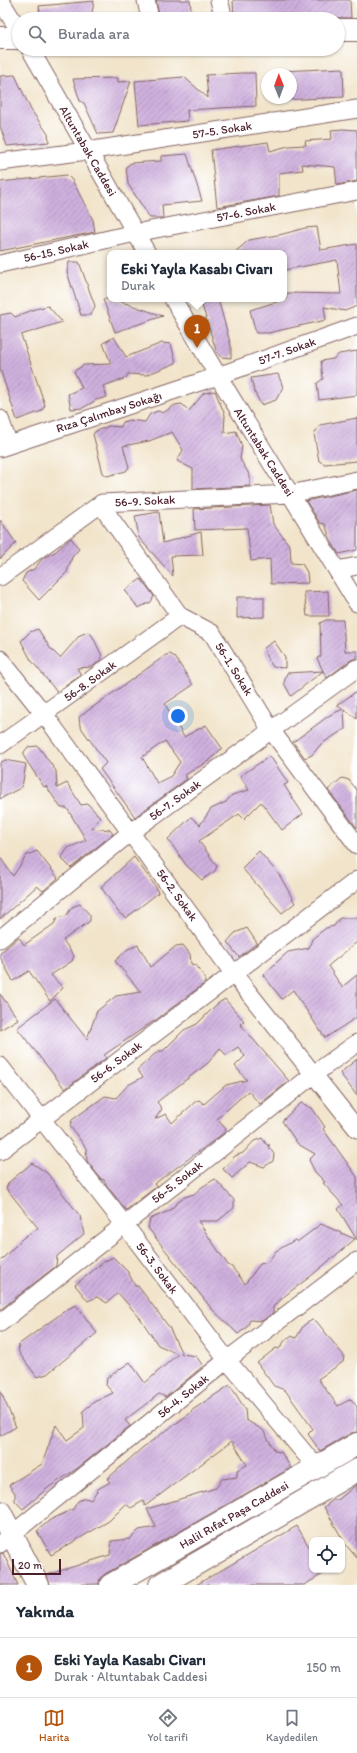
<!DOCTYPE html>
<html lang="tr">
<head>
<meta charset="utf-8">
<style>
  :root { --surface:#fff; --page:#f2f2f3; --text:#1f2937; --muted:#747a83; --line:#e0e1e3; --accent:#b45309 }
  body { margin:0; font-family:Itim,sans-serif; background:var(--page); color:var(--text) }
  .controls { position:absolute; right:12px; bottom:12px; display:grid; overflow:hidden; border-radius:8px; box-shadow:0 1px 3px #0004 }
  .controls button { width:36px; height:36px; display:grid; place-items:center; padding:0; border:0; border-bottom:1px solid var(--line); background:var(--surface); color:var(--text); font:20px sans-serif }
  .compass { position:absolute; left:261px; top:68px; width:36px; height:36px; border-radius:50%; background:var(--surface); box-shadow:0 1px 3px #0004; rotate:359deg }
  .scale { position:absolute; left:12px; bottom:10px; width:49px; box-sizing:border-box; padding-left:4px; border:2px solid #4a1f2b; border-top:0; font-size:11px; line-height:14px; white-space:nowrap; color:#4a1f2b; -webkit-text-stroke:3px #fff; paint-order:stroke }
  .you { position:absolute; left:178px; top:716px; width:14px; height:14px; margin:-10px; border:3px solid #fff; border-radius:50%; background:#1a73e8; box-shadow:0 0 0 6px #1a73e833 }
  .badge { display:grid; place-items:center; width:26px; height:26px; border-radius:50%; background:var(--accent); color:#fff; font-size:13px; font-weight:700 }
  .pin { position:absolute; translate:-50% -33px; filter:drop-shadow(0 1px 2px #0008) }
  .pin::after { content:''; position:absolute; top:21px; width:14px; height:12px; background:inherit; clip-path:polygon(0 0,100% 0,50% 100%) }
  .popup { position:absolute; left:107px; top:250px; width:180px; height:52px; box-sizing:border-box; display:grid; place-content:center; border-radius:8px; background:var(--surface); filter:drop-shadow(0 1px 3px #0005); font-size:13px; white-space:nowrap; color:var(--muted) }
  .popup b { font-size:15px; color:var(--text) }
  .popup::after { content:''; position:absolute; left:50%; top:100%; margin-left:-8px; border:8px solid transparent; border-top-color:var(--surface) }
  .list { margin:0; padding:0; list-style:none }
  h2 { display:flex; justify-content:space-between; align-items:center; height:52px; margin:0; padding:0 16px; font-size:17px }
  h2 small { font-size:13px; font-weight:400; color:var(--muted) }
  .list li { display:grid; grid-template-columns:26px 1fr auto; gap:12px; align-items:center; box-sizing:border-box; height:60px; padding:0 16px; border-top:1px solid var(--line) }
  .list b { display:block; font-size:15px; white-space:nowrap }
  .list p { margin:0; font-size:13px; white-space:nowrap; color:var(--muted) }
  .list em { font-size:13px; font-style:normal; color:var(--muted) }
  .icon { flex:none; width:22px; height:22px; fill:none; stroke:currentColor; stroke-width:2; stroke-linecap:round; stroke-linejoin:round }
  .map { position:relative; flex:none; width:357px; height:1585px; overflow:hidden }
  .search { position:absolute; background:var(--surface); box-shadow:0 1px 3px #0004; left:12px; right:12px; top:12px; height:44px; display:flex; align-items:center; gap:10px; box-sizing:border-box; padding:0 14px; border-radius:22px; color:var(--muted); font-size:15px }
  .sheet { height:112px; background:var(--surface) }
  nav { display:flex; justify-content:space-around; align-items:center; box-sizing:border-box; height:56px; border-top:1px solid var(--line); background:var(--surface); font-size:11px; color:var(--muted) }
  nav a { display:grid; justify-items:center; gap:2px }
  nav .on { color:var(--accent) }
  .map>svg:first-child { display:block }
</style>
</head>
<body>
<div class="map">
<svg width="357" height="1585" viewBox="0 0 357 1585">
  <defs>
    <pattern id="building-hatch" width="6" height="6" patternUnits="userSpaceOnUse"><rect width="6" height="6" fill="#cfb0de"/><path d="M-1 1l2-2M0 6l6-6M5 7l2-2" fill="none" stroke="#aa8fb4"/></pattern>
  </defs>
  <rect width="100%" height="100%" fill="#fff"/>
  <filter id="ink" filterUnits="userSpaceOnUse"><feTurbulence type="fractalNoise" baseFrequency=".025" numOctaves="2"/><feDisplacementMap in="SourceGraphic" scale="8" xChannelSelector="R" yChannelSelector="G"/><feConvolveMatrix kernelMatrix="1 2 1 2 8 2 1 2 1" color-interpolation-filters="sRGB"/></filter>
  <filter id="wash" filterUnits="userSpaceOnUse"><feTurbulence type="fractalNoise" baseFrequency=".012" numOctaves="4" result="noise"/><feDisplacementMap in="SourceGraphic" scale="16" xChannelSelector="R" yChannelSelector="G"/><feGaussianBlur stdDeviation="0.9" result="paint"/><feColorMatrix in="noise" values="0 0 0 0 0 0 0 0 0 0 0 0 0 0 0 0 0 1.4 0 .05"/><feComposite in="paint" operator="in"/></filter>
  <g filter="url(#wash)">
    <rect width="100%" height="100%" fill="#f1e4ca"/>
    <g id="blocks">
      <path fill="url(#building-hatch)" fill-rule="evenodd" d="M156,0H190L192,19H160Z
        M233,0H350L351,18L279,17V18L234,19Z
        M94,1L91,19H41L39,6Z
        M343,68L344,97L282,100V98H291V74H282V71Z
        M241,73H255L256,106L187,110L188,121L139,125L135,81L184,77L208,98L206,75Z
        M15,75L31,110L48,134L49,142L7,146L0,126V76Z
        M118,78V82L131,81L113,133L98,134L84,103L80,101L73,79Z
        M343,129L357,130V181L337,185L335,167L302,164L303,170L279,173V196L217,207L211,150L268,142L270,151L288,146L306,145L305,141L332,139L331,130Z
        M187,154L202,201L162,205L163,218H150L128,184L126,167L131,163L161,161V156Z
        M67,175L72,180L93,220L95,232L0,251V182Z
        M317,227L321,250L357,244V306L345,311L324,307L326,320L268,333H256L250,310L286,299L287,293L341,294L337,260L284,270V253H234L249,240L283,234L305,228Z
        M69,262H79L95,306L91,315H81L67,272Z
        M103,299H113L163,316L115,332Z
        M200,299H218L231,346V358L222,357L217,353Z
        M48,306L62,322L21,335L45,405L42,411L17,420L0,369V315L11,313L15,317L35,309Z
        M114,337L126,357L162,343L171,344L176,363L146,375L128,374L126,378L103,386L107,397L96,400L83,408L71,409L68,394L82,388L74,371L84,365L111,364L103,343Z
        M357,351V395L319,400L317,383L323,379L321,361L333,359L339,354Z
        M278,374L283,387L276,400L261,405L254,391L251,378Z
        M215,391L225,415L224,433L236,431L242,446L240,459L250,476V486L193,489V469L177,461L183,450L172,432L149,441L123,446L129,467L126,471L107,476L103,473L93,434L96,431L109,426L121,427L123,422L129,420L145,422L150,414L158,411L163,413L175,405L182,404L189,411L204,393Z
        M357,418V461L325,464L319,461L314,434L320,425Z
        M357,490V550L339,554L331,541L325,524L320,523L306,501Z
        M270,505L273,524L290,546L291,563L302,564L307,572L308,583L271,584L270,559L251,561L247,528L195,530L194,509Z
        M159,512L163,543L201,532L203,555L171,556L173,576L139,538L135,516Z
        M0,520L16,543L0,559Z
        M71,538L79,549L72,557L67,572L39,600L22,581L26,573L34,569L43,558L55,552Z
        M141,579L154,596L151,602L138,608L125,590Z
        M328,591L329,616H307L304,592Z
        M237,597H264V617L237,618Z
        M326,620H343L345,651H357V658L351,660L327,678L323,671L291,696L284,683L287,673L323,671L317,658L321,656L320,623Z
        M38,629L50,648L60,658L80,635L88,632L92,635L102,656L101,660L92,667L77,668L81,675L57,692L31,660L21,641L30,632Z
        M274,641L285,657V668L273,667L266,656L264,648Z
        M170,654L175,657L193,685L165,704L184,737L206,725L222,748L210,760L185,775L187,779L135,817L100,769L106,763L80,726L79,717L166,655ZM165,741L180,762L171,776L157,783L142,757Z
        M357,691V719L344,709L345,729L321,744L312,755L305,758L293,742L330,715L343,709L337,705Z
        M38,746L56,771L57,788L67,783L81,805L88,804L100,817L92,828L110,830L113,834L71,868L61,858L68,848L86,840L67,808H61L46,786L44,787L24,757V752L28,747Z
        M270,756L288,783L284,785L303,814L282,830L261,802L244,819L239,814L199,841L217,866L215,871L202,880L186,865L168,839L191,817L200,825L211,809L226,802L232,795L249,790L240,776Z
        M5,760L26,764L22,787L0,799V763Z
        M342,778L349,780L357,790V828L328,790Z
        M37,851L58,878L43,891L37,886L0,919V857L13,876L27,855Z
        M259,851L280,876L295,903L282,913L242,868Z
        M134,857L156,887L158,893L126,918L119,913L101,887Z
        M80,904L90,915V921L63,940L74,956L72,961L51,975L63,988L50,1001L29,971L13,981L0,957V953L19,937L24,945L54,924L57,918L66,916L72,907Z
        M340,918H357V942L328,966L342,987L357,975V1017L325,1038L293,990L282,999L263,975L288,952L309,948L312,939L326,928L334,926Z
        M247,928L257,943L239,957L227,942L235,933Z
        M138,945L151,967L176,946L183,945L190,954L191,964L196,965L205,978V983L157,1019L104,1055L106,1058L65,1089L17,1028L55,999L87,1039L97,1011L116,996L141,992L115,961L128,949Z
        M0,994L18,1019L0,1030Z
        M225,999L244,1021L240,1024L289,1081L260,1104L248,1091L217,1119L226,1129L224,1133L154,1184L156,1187L126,1210L107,1186L104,1180L101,1179L87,1161L86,1148L70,1126L72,1120L105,1096L116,1098L128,1085L143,1077L137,1070L158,1051H163L184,1030L197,1024L217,1004ZM238,1047L245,1056L235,1066L247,1080L226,1085L204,1104L199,1100L195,1102L172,1123L166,1114L155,1119L162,1109L157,1102L208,1063L220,1048L226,1055Z
        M357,1059V1096L340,1073Z
        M301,1103L312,1108L325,1127L323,1129L357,1177V1240L338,1209L343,1205L323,1183L325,1182L315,1172L309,1160L315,1154L298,1144L282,1121Z
        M262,1138L267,1145H270L268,1146L274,1154L273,1161L264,1167L250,1162L232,1178L223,1169L235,1156L243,1153L254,1141Z
        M32,1163L47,1173L80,1216L84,1234L57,1256L56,1266L0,1310V1261L23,1238L38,1228L6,1188L9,1182Z
        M215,1179L234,1200V1208L218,1221H198L228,1265L232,1267L245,1284L260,1264L268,1262L276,1251L295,1240L297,1242L321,1224L355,1239L311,1276L287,1294L273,1307V1313L262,1321L250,1320L247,1327L238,1334L211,1308L148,1228L150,1219L169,1211L182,1198L194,1194L202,1187Z
        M113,1257L128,1272L135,1286H138L169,1327L182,1354L196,1356L203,1366L166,1397L159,1394L125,1420L130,1426L78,1468L49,1487L23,1509L15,1501V1493L9,1485L42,1464L56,1425L67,1440L84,1428L83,1411L94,1402L113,1393L106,1385L107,1378L130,1362L145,1383L178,1354L158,1345L140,1318L118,1293L107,1303L97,1297L88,1301L75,1285L105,1261Z
        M76,1305L97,1333L47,1374L37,1377L19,1353L18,1345L66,1310Z
        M312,1320L317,1322L344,1356L343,1362L318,1379L338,1406L351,1399L357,1407V1432L351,1433L320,1451L308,1434L313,1429L285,1390L274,1386L257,1363L276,1348L279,1349L286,1339L291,1336L296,1338L304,1325Z
        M230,1385L245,1409L246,1420L263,1430L275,1451L281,1452L291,1468L105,1574L100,1578L99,1584L50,1585L47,1575L110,1555L111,1541L130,1539L139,1530L156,1527L147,1509L216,1488L222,1479L237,1477V1470L247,1465L232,1441L145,1506L143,1501L131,1508L126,1504L109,1521L51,1555L37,1531L50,1520L73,1509L78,1501L85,1498L91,1500L98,1489L110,1482L107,1479L142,1448L192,1412L191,1411Z
        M0,1390L16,1427L0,1436Z
        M357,1484V1558L346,1545L324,1507L333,1500H338Z
        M297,1526L312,1552V1570H330L304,1585H196Z
        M3,1553L18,1585H0V1554Z"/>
    </g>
  </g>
  <g filter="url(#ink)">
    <use href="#blocks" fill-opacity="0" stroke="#846463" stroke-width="1"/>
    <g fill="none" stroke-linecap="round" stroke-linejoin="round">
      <g stroke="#846463" stroke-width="19">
        <path id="minor" d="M0,0L19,30
          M146,0L150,19
          M219,0L224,19
          M30,49L147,253
          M0,162L87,151L357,109
          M0,264L135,233L357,191
          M173,299L218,376L357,603
          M0,419L9,445
          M0,448L218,376L357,326
          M101,505L180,616L212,633L271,730L357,845
          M337,570L357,566
          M0,577L102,503L290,494L357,480
          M0,659L44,714L233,973L357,1129
          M0,745L180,616
          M0,939L131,832L357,668
          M0,1066L124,1224L227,1360L317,1468
          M0,1151L357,880
          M0,1323L314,1074L357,1043
          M0,1544L227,1360L357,1261"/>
      </g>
      <g stroke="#846463" stroke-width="24">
        <path id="tertiary" d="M338,30H357
          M0,38H19
          M0,1512L38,1585"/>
      </g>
      <g stroke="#846463" stroke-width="24">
        <path id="secondary" d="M111,1585L357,1444
          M160,1585L357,1470"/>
      </g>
      <use href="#minor" stroke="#fff" stroke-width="17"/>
      <use href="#tertiary" stroke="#fff" stroke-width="22"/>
      <use href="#secondary" stroke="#fff" stroke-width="22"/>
    </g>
  </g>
  <g text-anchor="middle" stroke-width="3" stroke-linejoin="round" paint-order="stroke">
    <g font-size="12" fill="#4a1f2b" stroke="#fff">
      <text transform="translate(222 130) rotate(-9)" y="4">57-5. Sokak</text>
      <text transform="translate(88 151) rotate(60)" y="4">Altuntabak Caddesi</text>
      <text transform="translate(246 212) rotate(-11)" y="4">57-6. Sokak</text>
      <text transform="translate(56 251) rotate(-13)" y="4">56-15. Sokak</text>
      <text transform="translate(287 351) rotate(-20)" y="4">57-7. Sokak</text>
      <text transform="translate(109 412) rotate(-18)" y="4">Rıza Çalımbay Sokağı</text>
      <text transform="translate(264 452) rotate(58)" y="4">Altuntabak Caddesi</text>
      <text transform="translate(145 501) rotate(-3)" y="4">56-9. Sokak</text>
      <text transform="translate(234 669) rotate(58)" y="4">56-1. Sokak</text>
      <text transform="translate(90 681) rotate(-36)" y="4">56-8. Sokak</text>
      <text transform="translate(175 800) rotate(-36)" y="4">56-7. Sokak</text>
      <text transform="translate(177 895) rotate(54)" y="4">56-2. Sokak</text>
      <text transform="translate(116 1062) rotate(-37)" y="4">56-6. Sokak</text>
      <text transform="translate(177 1182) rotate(-38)" y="4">56-5. Sokak</text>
      <text transform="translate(157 1268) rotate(53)" y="4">56-3. Sokak</text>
      <text transform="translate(183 1396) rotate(-39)" y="4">56-4. Sokak</text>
      <text transform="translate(234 1515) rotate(-30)" y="4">Halil Rıfat Paşa Caddesi</text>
    </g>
  </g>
</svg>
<div class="controls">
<button><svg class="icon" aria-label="locate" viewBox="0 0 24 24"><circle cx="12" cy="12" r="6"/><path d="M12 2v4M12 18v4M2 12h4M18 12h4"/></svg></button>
</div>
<svg class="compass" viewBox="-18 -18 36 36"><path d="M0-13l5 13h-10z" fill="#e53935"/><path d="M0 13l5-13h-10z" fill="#747a83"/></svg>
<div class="scale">20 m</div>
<div class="you"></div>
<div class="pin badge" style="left:197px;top:348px">1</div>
<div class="popup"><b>Eski Yayla Kasabı Civarı</b>Durak</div>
<div class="search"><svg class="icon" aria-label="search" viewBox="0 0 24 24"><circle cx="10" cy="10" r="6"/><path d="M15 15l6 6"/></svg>Burada ara</div>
</div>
<section class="sheet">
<h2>Yakında<small></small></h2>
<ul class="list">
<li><span class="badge">1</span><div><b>Eski Yayla Kasabı Civarı</b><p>Durak · Altuntabak Caddesi</p></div><em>150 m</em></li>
</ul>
</section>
<nav>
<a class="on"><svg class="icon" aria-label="map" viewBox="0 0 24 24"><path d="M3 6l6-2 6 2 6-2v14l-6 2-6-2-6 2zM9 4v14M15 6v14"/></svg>Harita</a>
<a><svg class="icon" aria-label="directions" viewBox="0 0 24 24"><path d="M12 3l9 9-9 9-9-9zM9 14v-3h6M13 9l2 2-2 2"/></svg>Yol tarifi</a>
<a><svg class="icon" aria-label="saved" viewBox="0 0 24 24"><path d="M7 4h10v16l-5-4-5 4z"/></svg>Kaydedilen</a>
</nav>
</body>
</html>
